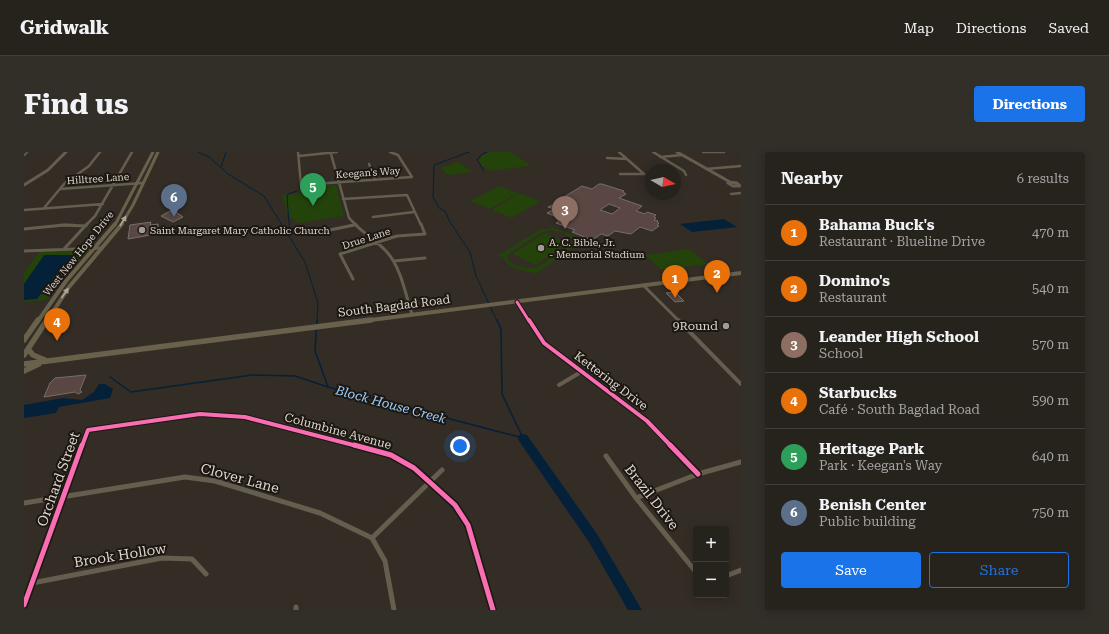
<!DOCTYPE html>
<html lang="en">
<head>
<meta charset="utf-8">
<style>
  :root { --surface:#26221c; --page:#322f29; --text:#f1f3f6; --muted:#a4a4a3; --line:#423f3b; --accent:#1a73e8 }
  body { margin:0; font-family:"Roboto Serif",serif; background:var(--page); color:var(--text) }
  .controls { position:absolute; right:12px; bottom:12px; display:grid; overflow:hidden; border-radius:4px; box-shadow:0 2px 10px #0003 }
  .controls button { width:36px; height:36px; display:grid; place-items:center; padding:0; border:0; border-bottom:1px solid var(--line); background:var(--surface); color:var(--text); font:20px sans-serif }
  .compass { position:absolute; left:621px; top:12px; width:36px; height:36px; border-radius:50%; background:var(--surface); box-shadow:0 2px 10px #0003; rotate:99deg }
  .you { position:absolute; left:436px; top:294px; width:14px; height:14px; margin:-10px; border:3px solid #fff; border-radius:50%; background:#1a73e8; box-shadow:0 0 0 6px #1a73e833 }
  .badge { display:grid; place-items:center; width:26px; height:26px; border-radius:50%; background:var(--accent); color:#fff; font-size:13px; font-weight:700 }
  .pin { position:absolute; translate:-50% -33px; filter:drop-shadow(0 1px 2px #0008) }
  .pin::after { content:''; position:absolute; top:21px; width:14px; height:12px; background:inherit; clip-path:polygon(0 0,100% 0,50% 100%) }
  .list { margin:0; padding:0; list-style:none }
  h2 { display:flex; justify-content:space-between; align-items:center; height:52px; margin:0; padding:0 16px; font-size:17px }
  h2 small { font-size:13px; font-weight:400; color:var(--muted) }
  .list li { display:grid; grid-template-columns:26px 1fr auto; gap:12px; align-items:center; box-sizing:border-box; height:56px; padding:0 16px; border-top:1px solid var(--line) }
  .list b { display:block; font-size:15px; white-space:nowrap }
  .list p { margin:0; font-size:13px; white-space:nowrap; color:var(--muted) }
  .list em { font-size:13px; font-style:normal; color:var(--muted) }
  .actions { display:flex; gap:8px; padding:12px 16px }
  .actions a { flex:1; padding:9px 0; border:1px solid var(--accent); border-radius:4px; text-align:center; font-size:14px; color:var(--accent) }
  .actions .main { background:var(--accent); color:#fff }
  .map { position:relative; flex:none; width:717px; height:458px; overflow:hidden; border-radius:4px }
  header { display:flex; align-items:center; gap:24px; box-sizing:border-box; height:56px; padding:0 20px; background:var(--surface); border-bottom:1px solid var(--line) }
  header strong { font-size:19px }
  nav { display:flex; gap:22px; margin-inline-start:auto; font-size:14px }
  .intro { display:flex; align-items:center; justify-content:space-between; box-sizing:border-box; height:96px; padding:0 24px }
  h1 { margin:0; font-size:28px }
  .button { padding:10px 18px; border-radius:4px; background:var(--accent); color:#fff; font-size:14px; font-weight:700 }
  main { display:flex; gap:24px; padding:0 24px }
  aside { flex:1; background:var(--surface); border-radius:4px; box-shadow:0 2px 10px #0003 }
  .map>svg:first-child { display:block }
</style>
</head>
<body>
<header>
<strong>Gridwalk</strong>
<nav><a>Map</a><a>Directions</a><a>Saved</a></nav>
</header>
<div class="intro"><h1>Find us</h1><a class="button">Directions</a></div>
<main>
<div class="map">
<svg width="717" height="458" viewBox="0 0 717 458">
  <rect width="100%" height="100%" fill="#332d26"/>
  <path fill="#23430b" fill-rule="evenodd" d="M465,0H487L505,12L504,14L466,19L457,13L455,8L458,4Z
    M435,10L447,19L446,20L425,23L417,17L418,15Z
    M312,33L320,64L275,71L264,64L258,43L292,41L291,34Z
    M475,34L494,41L466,57L446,49Z
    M496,41L516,49L488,66L468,58Z
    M529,76L545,81L552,87L553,92L512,122C502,117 484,119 479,105L473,104L515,78ZM527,78L540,81L548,87V91L516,114L510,116H502L491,113L484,108V103L487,100L517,81Z
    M521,81L544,91L511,113L489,102Z
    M665,97L684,112L638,118L621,103Z
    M16,99H65L41,123L22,148L0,150V120Z"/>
  <path fill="#052039" d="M700,67L713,75L668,80L656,72Z
    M20,103H53C47,114 36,117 29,125L30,126L13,147L0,148V132Z
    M75,232H81L89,237L86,246L35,255L32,261L0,266V253L39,246L58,248L70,240Z"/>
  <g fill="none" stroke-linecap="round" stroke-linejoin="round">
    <path stroke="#052039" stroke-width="1" d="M174,0L185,5L204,22L240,44L281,110L294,151L293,169
      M445,0L410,13L409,45L415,56L421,59L426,70L446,100L452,124L473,169
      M197,15L202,0
      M460,19L453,8L458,2L463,0
      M266,82L263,46L264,42L273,39"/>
    <path stroke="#052039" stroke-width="1.5" d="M293,168L291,199L304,235L499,286
      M473,168L477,177L478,242L499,286
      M86,225L107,240L228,223L271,224L304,235"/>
    <path fill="#052039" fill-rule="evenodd" d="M499,282L503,283L573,382L618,458H604L565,390L495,289L494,286L495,283Z"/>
  </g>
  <path fill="#5a4744" stroke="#756e6a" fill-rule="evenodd" d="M575,32H578L600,39L599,40L602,42L595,46L618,54L612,59L621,62L623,60L632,63L630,65L632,66L630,68L634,69L633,70L635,71L633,73L635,74L628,79L616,75L607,82L591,79L584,84L577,82L568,88L548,80L551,78L532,71L537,67L523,61L530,57L524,55L534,51L542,46L540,45L558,34L568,37ZM585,52L596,56L588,62L576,58Z
    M146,59L152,60L159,65L149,70L137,64Z
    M127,70L126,73L134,72V77L127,78V83L104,87L106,73Z
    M651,140L660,149L651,150L642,141Z
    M62,223L56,238L58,240L54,242L51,240L20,245L26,231L31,226Z"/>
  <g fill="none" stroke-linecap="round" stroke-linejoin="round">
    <path stroke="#655e4f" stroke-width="2.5" d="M274,0L277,33L388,25L374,3L366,0
      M595,0L620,22H596
      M629,0L660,19L662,23
      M679,0H700
      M307,2L325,66L332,73
      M0,3L3,0
      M275,4L313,0
      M636,5L658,3
      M583,6L603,7
      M345,12L351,28
      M682,17L717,14
      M36,37L119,31
      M707,42L717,41
      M319,47L383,43L397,73
      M20,56L40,32L65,14L76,0
      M0,58L79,52
      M349,65L390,60
      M36,73H49
      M62,73L71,64L108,0
      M328,73H330"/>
    <path stroke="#655e4f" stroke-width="3" d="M331,72C340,82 353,89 362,99C377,115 381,141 388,162
      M0,77L40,73L62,74
      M301,79L330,73
      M40,97L63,72
      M0,99L78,96
      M370,109L401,106
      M329,127L316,102L373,84L401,82L397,72
      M620,134L655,169
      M493,150L505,169"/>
    <path stroke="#655e4f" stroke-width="4" d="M505,168L520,191L623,269L647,294
      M654,168L717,232
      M535,233L557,220
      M58,294L64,278L176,262L221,265L333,294"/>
    <path stroke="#655e4f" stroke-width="5" d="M330,293L367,303L390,316L431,353L444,373L469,458
      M646,293L674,322
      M582,304L612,346L672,420
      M612,346L674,322L717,310
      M0,351L161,325L191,329L296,361L348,386
      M348,386L418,318
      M348,386L361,409L370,458
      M702,424L717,418
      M8,431L138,406L168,407L182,422
      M0,453L58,293
      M272,455V458"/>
    <path stroke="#655e4f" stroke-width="3" d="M653,0L706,30
      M706,30L713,31L716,34H709L704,31Z
      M0,33L24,18L42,0"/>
    <path stroke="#69614b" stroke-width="3" d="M91,73L129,0
      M97,73L109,53L134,0"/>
    <path stroke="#69614b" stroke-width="4" d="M14,169L42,129L91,72
      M23,169L45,135L98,72
      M339,169L717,121"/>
    <path stroke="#69614b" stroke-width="5.5" d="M0,188L14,168
      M4,197L9,203L21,208
      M0,203L23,168
      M0,212L347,168
      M0,219L15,212"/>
    <g stroke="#1c1711" stroke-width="5">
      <path id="cycleway-far2" d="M493,150L505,169"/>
    </g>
    <g stroke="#1c1711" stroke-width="6">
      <path id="cycleway-far1" d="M505,168L520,191L623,269L647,294
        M58,294L64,278L176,262L221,265L333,294"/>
    </g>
    <g stroke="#1c1711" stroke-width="8">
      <path id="cycleway" d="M330,293L367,303L390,316L431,353L444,373L469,458
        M646,293L674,322
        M0,453L58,293"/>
    </g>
    <use href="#cycleway-far2" stroke="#f96db3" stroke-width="3"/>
    <use href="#cycleway-far1" stroke="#f96db3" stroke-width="4"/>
    <use href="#cycleway" stroke="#f96db3" stroke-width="5"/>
  </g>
  <defs><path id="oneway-solid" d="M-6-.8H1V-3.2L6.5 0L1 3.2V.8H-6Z"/></defs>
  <g fill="#afa89a">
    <use href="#oneway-solid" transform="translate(99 69) rotate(-59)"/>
    <use href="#oneway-solid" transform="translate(41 141) rotate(-56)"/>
  </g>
  <g fill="#a29c94" stroke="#1c1711" stroke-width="1.5">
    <circle cx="118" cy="78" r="4"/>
    <circle cx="517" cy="96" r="4"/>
    <circle cx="702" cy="174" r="4"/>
  </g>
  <g text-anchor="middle" stroke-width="4" stroke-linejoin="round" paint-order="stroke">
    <g font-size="10" fill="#ded7cf" stroke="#1c1711">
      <text transform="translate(344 20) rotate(-4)" y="4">Keegan's Way</text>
      <text transform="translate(74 26) rotate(-4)" y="4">Hilltree Lane</text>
      <text transform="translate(342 86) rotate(-18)" y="4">Drue Lane</text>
      <text transform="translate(54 101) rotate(-51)" y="4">West New Hope Drive</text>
    </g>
    <g font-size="10" fill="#ded7cf" stroke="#1c1711" text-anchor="start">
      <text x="126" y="82">Saint Margaret Mary Catholic Church</text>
      <text x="525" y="94">A. C. Bible, Jr.<tspan x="525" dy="12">- Memorial Stadium</tspan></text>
    </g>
    <g font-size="12" fill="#ded7cf" stroke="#1c1711">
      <text transform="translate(370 154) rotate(-7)" y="4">South Bagdad Road</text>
      <text transform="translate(587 229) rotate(37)" y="4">Kettering Drive</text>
      <text transform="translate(314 279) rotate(15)" y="4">Columbine Avenue</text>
    </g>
    <g font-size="12" fill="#ded7cf" stroke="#1c1711" text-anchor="end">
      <text x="694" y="178">9Round</text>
    </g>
    <g font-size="13" font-style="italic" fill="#9dcffd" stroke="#1c1711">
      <text transform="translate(367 252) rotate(15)" y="5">Block House Creek</text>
    </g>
    <g font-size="14" fill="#ded7cf" stroke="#1c1711">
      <text transform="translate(216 326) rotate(15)" y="5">Clover Lane</text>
      <text transform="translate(34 327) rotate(-70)" y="5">Orchard Street</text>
      <text transform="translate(628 345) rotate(52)" y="5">Brazil Drive</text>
      <text transform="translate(96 403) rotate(-9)" y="5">Brook Hollow</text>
    </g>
  </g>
</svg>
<div class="controls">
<button>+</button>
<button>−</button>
</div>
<svg class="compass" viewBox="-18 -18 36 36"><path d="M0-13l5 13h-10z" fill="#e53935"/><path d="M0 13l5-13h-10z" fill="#a4a4a3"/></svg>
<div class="you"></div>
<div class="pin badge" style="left:651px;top:146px;background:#e8710a">1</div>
<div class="pin badge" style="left:693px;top:141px;background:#e8710a">2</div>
<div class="pin badge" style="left:541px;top:77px;background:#8d6e63">3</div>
<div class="pin badge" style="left:33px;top:189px;background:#e8710a">4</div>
<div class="pin badge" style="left:289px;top:54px;background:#2e9e5b">5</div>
<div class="pin badge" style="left:150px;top:65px;background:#5c6f8a">6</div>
</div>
<aside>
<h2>Nearby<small>6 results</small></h2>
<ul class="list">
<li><span class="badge" style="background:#e8710a">1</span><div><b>Bahama Buck's</b><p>Restaurant · Blueline Drive</p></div><em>470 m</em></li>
<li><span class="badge" style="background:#e8710a">2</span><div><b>Domino's</b><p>Restaurant</p></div><em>540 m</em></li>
<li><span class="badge" style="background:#8d6e63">3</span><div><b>Leander High School</b><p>School</p></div><em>570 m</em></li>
<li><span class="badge" style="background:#e8710a">4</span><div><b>Starbucks</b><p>Café · South Bagdad Road</p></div><em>590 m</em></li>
<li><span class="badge" style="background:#2e9e5b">5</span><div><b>Heritage Park</b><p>Park · Keegan's Way</p></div><em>640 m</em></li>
<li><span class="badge" style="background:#5c6f8a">6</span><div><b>Benish Center</b><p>Public building</p></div><em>750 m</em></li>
</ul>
<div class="actions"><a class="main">Save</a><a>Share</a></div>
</aside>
</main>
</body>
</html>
